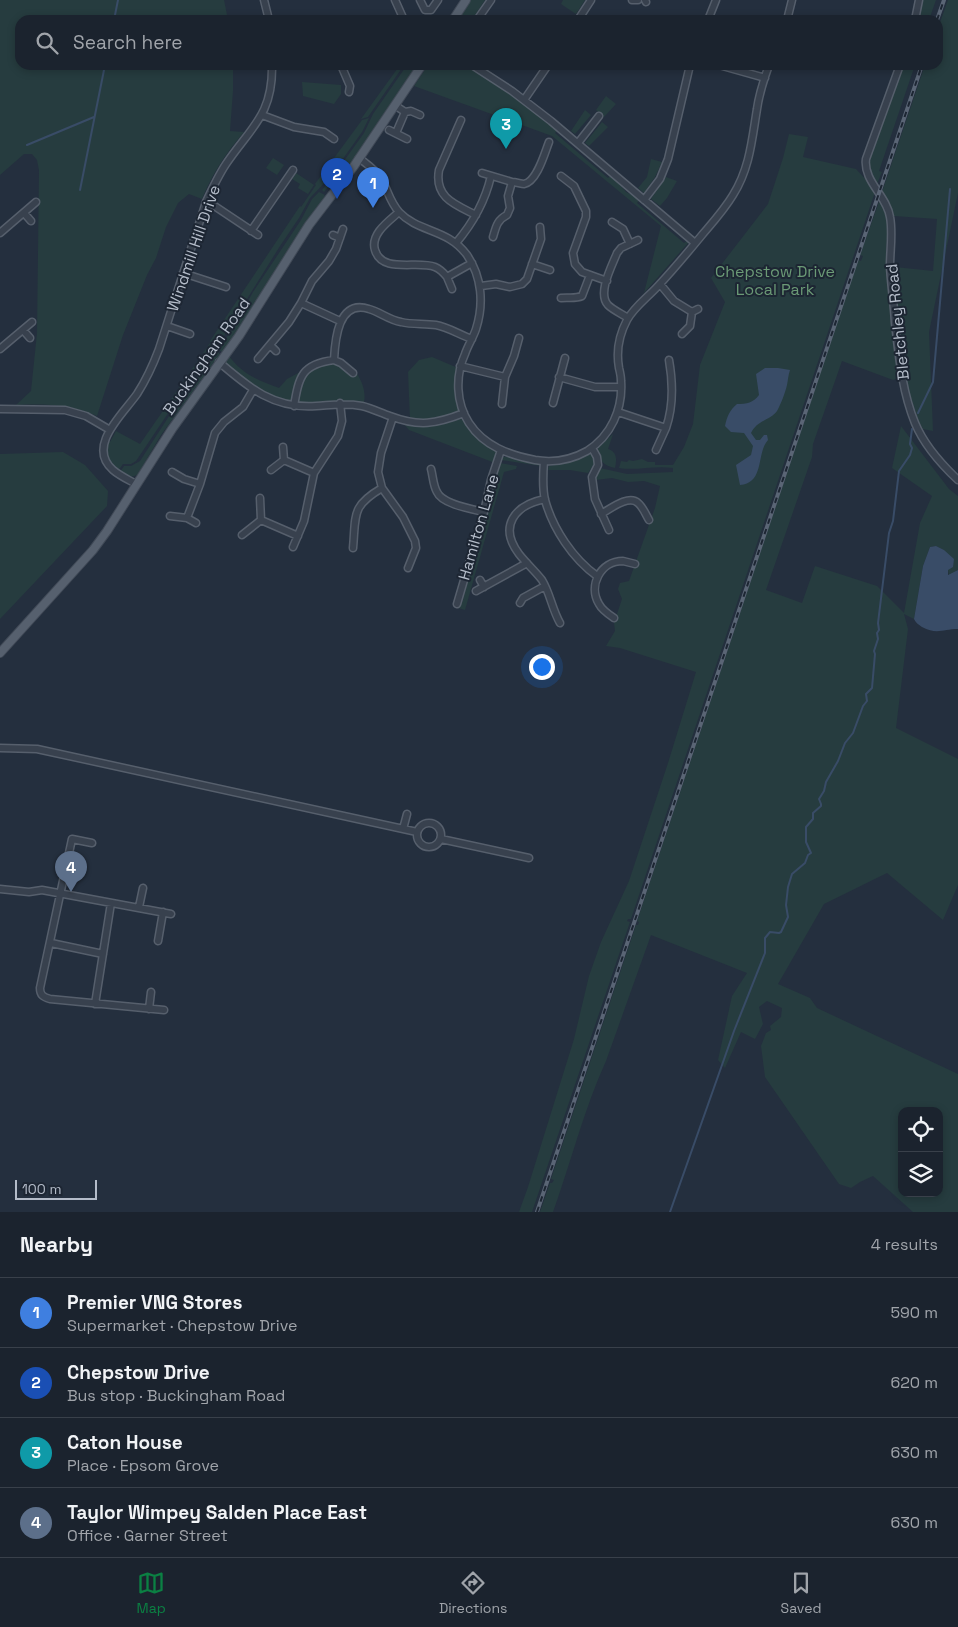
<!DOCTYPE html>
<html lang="en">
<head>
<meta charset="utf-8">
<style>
  :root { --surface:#1b232e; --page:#242b36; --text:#f1f3f6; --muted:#a0a4aa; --line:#39404a; --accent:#0b8043 }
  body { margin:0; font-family:"Space Grotesk",sans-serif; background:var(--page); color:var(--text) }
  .controls { position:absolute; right:15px; bottom:15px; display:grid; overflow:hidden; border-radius:10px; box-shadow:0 2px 8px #0003 }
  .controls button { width:45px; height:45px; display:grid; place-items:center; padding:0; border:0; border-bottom:1px solid var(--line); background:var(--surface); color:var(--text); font:25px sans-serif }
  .scale { position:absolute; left:15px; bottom:12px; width:82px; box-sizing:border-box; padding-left:5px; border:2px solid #b4bcc9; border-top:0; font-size:14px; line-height:18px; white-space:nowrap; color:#b4bcc9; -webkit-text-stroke:4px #1d2633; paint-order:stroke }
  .you { position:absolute; left:541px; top:666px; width:18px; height:18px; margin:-12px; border:4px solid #fff; border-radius:50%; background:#1a73e8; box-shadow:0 0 0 8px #1a73e833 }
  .badge { display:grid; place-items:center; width:32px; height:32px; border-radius:50%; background:var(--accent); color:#fff; font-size:16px; font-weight:700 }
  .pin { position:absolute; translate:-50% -41px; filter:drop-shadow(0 1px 2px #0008) }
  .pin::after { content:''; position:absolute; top:26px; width:18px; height:15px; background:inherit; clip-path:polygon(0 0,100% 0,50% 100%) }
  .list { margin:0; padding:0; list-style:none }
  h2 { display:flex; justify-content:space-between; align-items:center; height:65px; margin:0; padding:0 20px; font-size:21px }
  h2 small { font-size:16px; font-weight:400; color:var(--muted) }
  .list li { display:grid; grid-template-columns:32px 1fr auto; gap:15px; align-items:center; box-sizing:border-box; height:70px; padding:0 20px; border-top:1px solid var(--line) }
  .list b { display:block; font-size:19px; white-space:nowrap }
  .list p { margin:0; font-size:16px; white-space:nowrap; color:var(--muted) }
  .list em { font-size:16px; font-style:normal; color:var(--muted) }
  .icon { flex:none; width:28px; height:28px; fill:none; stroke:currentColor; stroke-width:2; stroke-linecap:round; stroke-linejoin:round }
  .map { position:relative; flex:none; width:958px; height:1212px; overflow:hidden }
  .search { position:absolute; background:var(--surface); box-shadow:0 2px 8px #0003; left:15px; right:15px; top:15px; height:55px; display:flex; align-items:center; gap:12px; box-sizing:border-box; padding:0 18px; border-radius:15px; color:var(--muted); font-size:19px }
  .sheet { height:345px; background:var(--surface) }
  nav { display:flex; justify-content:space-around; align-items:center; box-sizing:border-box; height:70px; border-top:1px solid var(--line); background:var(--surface); font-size:14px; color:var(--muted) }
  nav a { display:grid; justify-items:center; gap:2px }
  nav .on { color:var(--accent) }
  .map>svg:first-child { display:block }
</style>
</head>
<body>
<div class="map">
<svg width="958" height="1212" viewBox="0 0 958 1212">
  <rect width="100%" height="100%" fill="#242f3e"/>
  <path fill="#263c3f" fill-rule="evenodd" d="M0,0H224L228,20H20V65H233V91L230,131L244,132C226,153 212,174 202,199L189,194L178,203L166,227L156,258L147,275L123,335L97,416C68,404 46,404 16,405L31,391L37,333L39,170L37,160L32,154H24L0,175Z
    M470,0H485L472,20H457Z
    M563,0H585L576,14L561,4Z
    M922,0H936L929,20H919Z
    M948,0H958V193L929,332L933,431L923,429L919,422L906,383L901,352L895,267L933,271L937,219L894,216L887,199L882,192L925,65H938V28Z
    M400,65H404L368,117L361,119Z
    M407,65H419L351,164L349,163L344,169L341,165L364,133L373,114Z
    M428,65H467L515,96L558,130L555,133L608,178L611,175L626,192L640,199L637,203L684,243L688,240L689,242L644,293L661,226L552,136L414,86Z
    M903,65H915L879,171L882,172L877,184L869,168L870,156Z
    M302,82L341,85V94L334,104L303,96Z
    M606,96L616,104L604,117L596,110Z
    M585,110L591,115L575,134L571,131Z
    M369,118L362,132L330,177L310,198L299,218L280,246L216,349L210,341L300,206L301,207L316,185L315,184L362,120Z
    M602,122L608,127L589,146L585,143Z
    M789,134L808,137L803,157L856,169L869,183L875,192L631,919H628L627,921L630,922L532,1212H519L528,1187L574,1039L589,976L601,942L629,881L668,763L696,672L620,648L606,646L615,631L614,623L622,599L618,589L620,583L629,581L655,508L660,486L644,481L628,482L612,478L596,480L595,475L600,468L627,474L673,472V468C654,465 637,471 619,468L621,461L627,462L629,460L633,461L642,459L648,462H655V465H673L684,447L693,424L700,365L725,302L711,278L768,204L783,158Z
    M273,158L284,165L277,175L266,168Z
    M651,159L662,162L655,177L644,193L638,188L647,177Z
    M338,170L343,172L338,178L339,179L331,187L329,186L324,192L322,190Z
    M296,173L314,185L308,194L298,188L300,184L292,179Z
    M666,177L677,181L667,198L660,206L651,199Z
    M319,192L325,195L320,205L237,334L222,352L218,349L232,330L253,292L301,220L312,199Z
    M880,199L886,213L888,222L886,255L888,288L898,378L893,380L842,361L813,444L812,457L766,590L802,603L815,566L877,586L904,613L920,523L932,496L892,468L901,426L949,489L958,496V570L949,575L944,550L936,546L930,547L923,566L914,619L904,614L908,629L896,728L958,759V885L943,920L887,873L824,904L778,984L810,998L817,1008L958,1074V1212H913L873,1176L860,1182L851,1188L839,1184L765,1077L761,1046L766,1033L771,1030L770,1026L781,1017L782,1008L767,1001L759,1007L763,1024L755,1039L741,1032L725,1068L718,1060L732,996L747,973L651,935L606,1061C584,1109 571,1162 553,1212H540L550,1183H552L554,1180L551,1179L636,925H638L639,922L637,921L858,260L861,261L863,256L860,255ZM902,1111H939V1193H902Z
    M210,343L215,350L183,391L136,461L131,464H123L118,471C108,463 105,453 108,441L110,442L116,431L140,444Z
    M217,351L220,354L161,435L138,474C131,479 127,476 120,472L124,466H131L140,461L184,393Z
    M229,356C242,374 259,381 279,388L287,379L302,371L292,402C271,405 242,378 227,365L226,362Z
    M432,357L458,368L459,411L456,414L433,421L410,420L408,372L419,360Z
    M334,360L353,373L356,372C363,383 367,394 363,406H294L307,368Z
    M461,419L464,420L476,437L497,452L495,463L409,430L404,424C429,430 438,425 461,419Z
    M613,434L608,449C617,452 617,459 615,468C604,466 598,460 598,448Z
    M63,452L85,465L108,491L107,506L0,619V454Z
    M590,454L594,457L595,462L588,473L570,470H548L549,466L574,461Z
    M502,457H509L541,464V466L501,460Z
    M500,463L517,466L516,469L504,472L465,610L458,608L462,603Z"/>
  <path fill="#394c67" d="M765,368H778L790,370C788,376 788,380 787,385C785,393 781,404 777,411C771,420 757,420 751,433L756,440H760L764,435H767L768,440C756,453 765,483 740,485L736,465L751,455L753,446L744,433L731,432L725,426C727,416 730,410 737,404C747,404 753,403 759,395L756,374Z
    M936,546L944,550L954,559L953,567L948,570V575L958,570V629C943,629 937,635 922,627C918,624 916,623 914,619L923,566L930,547Z"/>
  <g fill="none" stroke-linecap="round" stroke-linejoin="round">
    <path stroke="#394c67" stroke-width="2" d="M114,20L118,0
      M27,145L94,117
      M80,190L105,65
      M918,413L933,382L950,189
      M670,1212L734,1031L765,953V938L770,932L779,933L781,932L788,917L786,905L788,887L792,874L805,863L808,855L811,853L806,842V827L813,819V813L821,806V804L819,799L824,791L826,782L838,761L845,743L853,733L863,706L867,701L866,694L872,688L875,654L874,651L878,639L877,633L879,630L878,623L889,533L893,521L899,471L910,455L912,448L910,444L912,429"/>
    <g stroke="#565f6c" stroke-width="9">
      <path id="minor" d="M264,0L269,20
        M395,0L404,20
        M420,0L425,10H431L438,0
        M632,0H638
        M645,0L646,2
        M477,20L491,0
        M578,20L591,0
        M708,20L716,0
        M787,20L792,0
        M915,20L919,0
        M341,65L350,86L349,92
        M472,65L512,91L551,121L695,243
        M719,65L765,78
        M900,65L866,159C863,181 887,196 890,217C893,233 890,250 890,266C891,285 894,304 895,323C899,357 902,391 915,423C924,445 941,464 958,480
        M524,100L548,65
        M396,106L405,112L396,133
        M405,112L411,111L420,115
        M262,115L294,127L324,132L334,139
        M461,120L439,170C434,198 456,205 476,215
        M389,130L407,139
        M578,143L599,116
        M359,158C368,165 377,171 382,180C388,191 390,202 399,212C419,233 447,228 467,255C482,277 484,304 476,329C473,338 468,345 465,354C455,376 456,403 469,423C484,446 509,455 535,460C553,463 571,460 587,451C611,436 623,409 621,381C621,377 620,372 619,368C616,351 619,335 627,320C634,307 648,297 658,286C673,270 688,252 702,235C713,222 724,210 733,195C750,168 752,139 757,109C759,94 764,79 769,65
        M482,173L512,182L508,196L510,208L507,215C497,220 496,227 493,237
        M561,176L574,186L586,211V217L573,253L575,264L582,272L607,281
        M512,182C516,182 521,184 524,184C537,182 545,152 549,142
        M644,200L660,179L668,159L690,65
        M206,202L213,205L258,235
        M399,212C389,221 370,234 375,250C382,274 417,260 435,267C440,269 443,272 447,277L472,263
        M24,213L31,221
        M612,222L623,229L630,244
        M251,231L293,170
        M0,233L36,202
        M333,235L340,238
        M456,243C473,223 485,202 491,176
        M532,264L550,270
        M183,273L226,287
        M447,277L452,289
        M660,284L674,301L692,312
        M481,286L496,284L510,287L522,284L527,279L541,239L540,227
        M561,298C568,297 575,299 582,296L590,275
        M301,303L312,281L329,261L336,249L343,229
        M628,318C622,314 613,310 608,305C597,293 612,266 617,253L621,248L638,240
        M167,326L190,334
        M23,330L30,338
        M682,334L690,326L692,312L698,309
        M270,345L276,351
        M0,349L32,322
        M258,359L289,322L301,303L340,321
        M334,360L341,363L353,373
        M219,362C249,388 274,409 316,406C333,405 344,403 362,406C371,408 381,413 390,416C419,427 436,424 464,413
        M460,366L505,377
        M559,377L595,387H621
        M553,403L565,358
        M502,404L505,377L514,356L519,338
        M294,406C299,376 302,364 334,360C335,340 338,299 369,309C380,312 389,320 401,322C413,325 424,323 436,325C448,327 460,335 472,339
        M0,409L65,410L86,416L110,430
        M618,412L666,428C674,405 673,383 669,360
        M393,417L381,453L378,472L382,488L403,517L415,541L416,548L408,568
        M592,448L597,457L598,465L592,477L595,499L609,530
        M656,450L666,428
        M284,460L314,473
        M544,461C543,474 542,487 545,500C553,529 573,559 597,576
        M431,469C433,476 433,485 437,492C442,504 471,509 484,512
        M271,470L284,460L283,447
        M172,472L184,479L200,484
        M136,484C129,480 120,476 113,470C86,446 123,414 137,394C146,380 153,365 159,349L206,202C212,189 218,176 226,164C251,127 273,115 272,65
        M260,498L261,520
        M545,499C515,505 498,526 519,554C526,563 535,571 542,580C550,593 552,609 560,623
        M601,514C610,509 629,494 638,503C643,507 646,515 649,520
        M170,516L187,518L196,523
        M187,518L200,484L215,433L224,422L243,407L253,390
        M242,535L261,520L298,536
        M293,547L304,521L314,473L338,436L342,421L340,403
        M353,548C356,515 351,506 382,488
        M480,580L484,587
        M476,591L527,563
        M520,603L523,598L545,586
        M457,604L484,512L491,480L501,450
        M614,618C608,614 602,610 599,604C588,586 600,561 623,561C627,562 631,563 635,564
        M0,748L37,749L417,832
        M417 835a12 12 0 1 1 24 0a12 12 0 1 1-24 0Z
        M403,829L407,814
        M441,839L529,858
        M92,843L72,839L40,988C40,995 43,997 50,999L164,1010
        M0,889L29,892L42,890L171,914
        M139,907L143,888
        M158,941L163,912
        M51,943L103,954
        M95,1004L111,903
        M149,1009L151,992"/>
    </g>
    <g stroke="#414a57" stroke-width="10">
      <path id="major" d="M453,20L466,0
        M0,653L93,550L107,531L172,429L239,336L309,225L354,166L422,65"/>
    </g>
    <use href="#minor" stroke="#38414e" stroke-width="6"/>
    <use href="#major" stroke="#56606e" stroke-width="8"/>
    <g stroke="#5a6575" stroke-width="4">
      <path id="rail" d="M937,20L944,0
        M537,1212L922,65"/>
    </g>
    <use href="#rail" stroke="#1d2633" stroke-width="2" stroke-dasharray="5.5" stroke-linecap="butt"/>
  </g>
  <g text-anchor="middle" stroke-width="4" stroke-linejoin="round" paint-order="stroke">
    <g font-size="16" fill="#b4bcc9" stroke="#1d2633">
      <text transform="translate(193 248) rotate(-71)" y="6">Windmill Hill Drive</text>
      <text transform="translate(897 322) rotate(-96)" y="6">Bletchley Road</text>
      <text transform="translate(206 356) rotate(-55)" y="6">Buckingham Road</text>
      <text transform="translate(478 527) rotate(-74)" y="6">Hamilton Lane</text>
    </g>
    <g font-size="16" fill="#6b9a76" stroke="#1d2633">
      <text x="775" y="277">Chepstow Drive<tspan x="775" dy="18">Local Park</tspan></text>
    </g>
  </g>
</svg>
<div class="controls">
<button><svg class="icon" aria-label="locate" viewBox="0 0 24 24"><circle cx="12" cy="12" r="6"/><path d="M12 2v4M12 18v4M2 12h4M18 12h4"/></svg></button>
<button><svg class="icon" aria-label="layers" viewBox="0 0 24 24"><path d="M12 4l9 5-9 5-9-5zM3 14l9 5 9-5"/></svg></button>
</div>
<div class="scale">100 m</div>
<div class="you"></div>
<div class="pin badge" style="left:373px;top:208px;background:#3f7fe0">1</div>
<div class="pin badge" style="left:337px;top:199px;background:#1a4fb4">2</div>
<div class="pin badge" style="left:506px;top:149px;background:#0f9aa8">3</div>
<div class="pin badge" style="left:71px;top:892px;background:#5c6f8a">4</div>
<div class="search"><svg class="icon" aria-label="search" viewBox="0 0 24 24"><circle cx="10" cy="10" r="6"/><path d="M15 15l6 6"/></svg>Search here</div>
</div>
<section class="sheet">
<h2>Nearby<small>4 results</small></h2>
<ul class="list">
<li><span class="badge" style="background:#3f7fe0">1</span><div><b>Premier VNG Stores</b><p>Supermarket · Chepstow Drive</p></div><em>590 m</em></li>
<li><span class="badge" style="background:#1a4fb4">2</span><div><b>Chepstow Drive</b><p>Bus stop · Buckingham Road</p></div><em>620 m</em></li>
<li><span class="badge" style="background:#0f9aa8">3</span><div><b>Caton House</b><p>Place · Epsom Grove</p></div><em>630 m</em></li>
<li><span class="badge" style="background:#5c6f8a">4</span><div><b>Taylor Wimpey Salden Place East</b><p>Office · Garner Street</p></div><em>630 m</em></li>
</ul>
</section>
<nav>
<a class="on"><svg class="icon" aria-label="map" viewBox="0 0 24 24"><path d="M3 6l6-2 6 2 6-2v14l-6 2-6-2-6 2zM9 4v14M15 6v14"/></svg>Map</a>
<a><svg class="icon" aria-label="directions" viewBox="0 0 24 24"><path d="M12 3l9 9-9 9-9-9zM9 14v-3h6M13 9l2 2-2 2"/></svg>Directions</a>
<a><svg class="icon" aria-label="saved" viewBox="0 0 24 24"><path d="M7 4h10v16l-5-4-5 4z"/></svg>Saved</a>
</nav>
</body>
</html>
